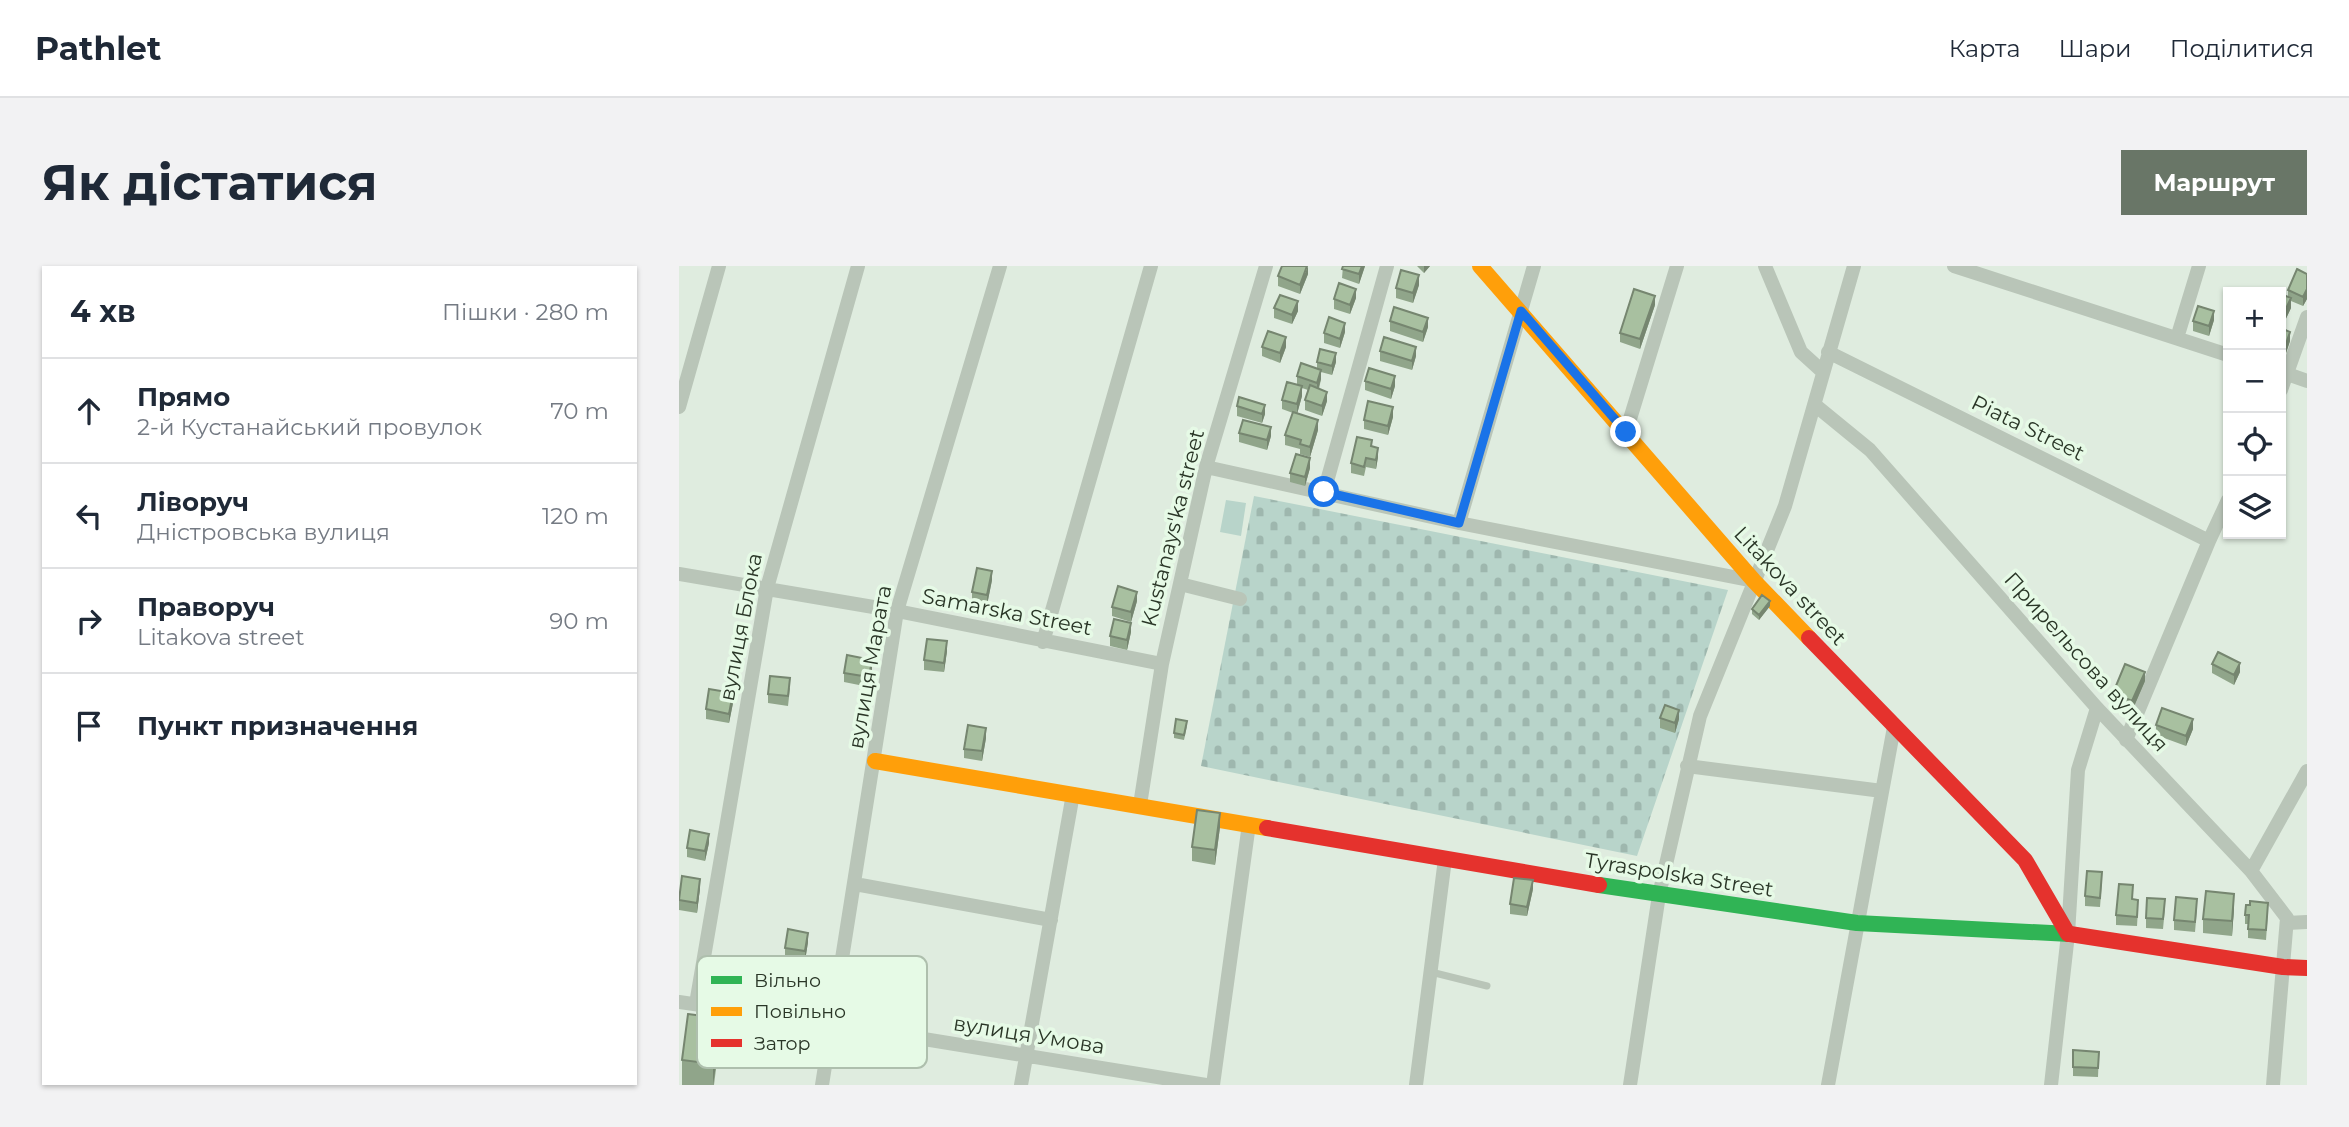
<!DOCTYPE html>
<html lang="uk">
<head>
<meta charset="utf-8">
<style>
  :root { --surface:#fff; --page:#f2f2f3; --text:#1f2937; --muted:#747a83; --line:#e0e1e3; --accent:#697667 }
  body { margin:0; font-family:Montserrat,sans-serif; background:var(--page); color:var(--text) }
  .controls { position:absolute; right:21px; top:21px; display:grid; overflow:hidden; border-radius:0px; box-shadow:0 2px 5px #0004 }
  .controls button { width:63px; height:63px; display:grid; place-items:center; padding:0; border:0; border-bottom:2px solid var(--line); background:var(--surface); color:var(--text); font:35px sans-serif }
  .stop { position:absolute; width:21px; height:21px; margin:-16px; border:5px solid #1a73e8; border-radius:50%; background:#fff }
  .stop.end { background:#1a73e8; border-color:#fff; box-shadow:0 2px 7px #0008 }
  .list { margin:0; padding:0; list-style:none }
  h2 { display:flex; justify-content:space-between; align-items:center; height:91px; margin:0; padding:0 28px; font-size:30px }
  h2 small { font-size:23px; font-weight:400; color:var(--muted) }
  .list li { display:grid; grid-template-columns:46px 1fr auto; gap:21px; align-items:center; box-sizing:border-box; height:105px; padding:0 28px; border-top:2px solid var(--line) }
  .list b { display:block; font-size:26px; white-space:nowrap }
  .list p { margin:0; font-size:23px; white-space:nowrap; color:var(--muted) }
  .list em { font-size:23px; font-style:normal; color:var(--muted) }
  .icon { flex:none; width:38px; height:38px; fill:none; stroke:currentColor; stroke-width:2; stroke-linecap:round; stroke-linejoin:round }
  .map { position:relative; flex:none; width:1628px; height:819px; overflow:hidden; border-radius:0px }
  header { display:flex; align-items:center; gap:42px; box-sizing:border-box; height:98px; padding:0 35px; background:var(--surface); border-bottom:2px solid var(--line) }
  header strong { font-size:33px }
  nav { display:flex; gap:38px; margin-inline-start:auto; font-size:24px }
  .intro { display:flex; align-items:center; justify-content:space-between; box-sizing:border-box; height:168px; padding:0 42px }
  h1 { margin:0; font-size:49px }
  .button { padding:18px 32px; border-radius:0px; background:var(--accent); color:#fff; font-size:24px; font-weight:700 }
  main { display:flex; gap:42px; padding:0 42px }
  aside { flex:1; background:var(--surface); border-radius:0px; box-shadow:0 2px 5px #0004 }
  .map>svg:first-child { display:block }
</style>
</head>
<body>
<header>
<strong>Pathlet</strong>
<nav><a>Карта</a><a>Шари</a><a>Поділитися</a></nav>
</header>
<div class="intro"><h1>Як дістатися</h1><a class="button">Маршрут</a></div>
<main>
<aside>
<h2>4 хв<small>Пішки · 280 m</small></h2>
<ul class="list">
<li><svg class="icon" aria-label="ahead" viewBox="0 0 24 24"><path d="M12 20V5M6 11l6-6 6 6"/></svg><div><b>Прямо</b><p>2-й Кустанайський провулок</p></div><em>70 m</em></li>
<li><svg class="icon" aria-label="left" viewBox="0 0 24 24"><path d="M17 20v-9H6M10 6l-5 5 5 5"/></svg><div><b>Ліворуч</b><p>Дністровська вулиця</p></div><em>120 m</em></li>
<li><svg class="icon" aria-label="right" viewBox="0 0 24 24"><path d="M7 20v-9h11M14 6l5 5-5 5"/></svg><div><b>Праворуч</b><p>Litakova street</p></div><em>90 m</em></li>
<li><svg class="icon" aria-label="arrive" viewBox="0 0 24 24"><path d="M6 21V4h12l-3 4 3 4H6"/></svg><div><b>Пункт призначення</b></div></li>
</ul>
</aside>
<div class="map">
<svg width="1628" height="819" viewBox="0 0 1628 819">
  <defs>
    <pattern id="cemetery-stones" width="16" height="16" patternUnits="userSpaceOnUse" patternTransform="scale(1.75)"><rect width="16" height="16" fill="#b8d4ca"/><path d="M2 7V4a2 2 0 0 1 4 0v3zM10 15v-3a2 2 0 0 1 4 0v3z" fill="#9eb7ae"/></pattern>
  </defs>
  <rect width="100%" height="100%" fill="#dfecdf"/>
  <path fill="url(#cemetery-stones)" d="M575,230L1049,324L958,590L522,500Z"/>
  <path fill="#b8d4ca" d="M547,234L567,237L562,270L541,266Z"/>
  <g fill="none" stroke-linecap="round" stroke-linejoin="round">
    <path stroke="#b9c5b8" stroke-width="7" d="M752,706L808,720"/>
    <path stroke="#b9c5b8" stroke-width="14" d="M1086,0L1122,86L1144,106
      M1275,0L1549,89
      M1498,72L1520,0
      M1149,86L1530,275
      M1603,106L1628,115
      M1602,124L1628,51
      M1136,139L1191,184L1418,442L1572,605L1608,652L1594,819
      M0,141L40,0
      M947,166L998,0
      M527,201L780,257L1075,315
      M645,226L708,0
      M780,257L855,0
      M0,308L218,345L483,398
      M501,318L561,333
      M364,376L472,0
      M1447,474L1530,275L1549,234
      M1008,500L1203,525
      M461,539L483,398L527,201L587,0
      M1572,605L1628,505
      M176,618L372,654
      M1608,657L1628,656
      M0,736L153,758L527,819
      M17,738L88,322L179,0
      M143,819L218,345L321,0
      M342,819L394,528
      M534,819L570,558
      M737,819L766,593
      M951,819L980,629L1021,450L1106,240L1175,0
      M1149,819L1215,461
      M1372,819L1389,668L1399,504L1418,442"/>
    <path stroke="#30b455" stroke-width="16" d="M920,619L1178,657L1391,668"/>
    <path stroke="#ff9f0a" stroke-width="16" d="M801,0L1075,315L1130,372
      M196,495L588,562"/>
    <path stroke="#e5322d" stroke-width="16" d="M1130,372L1346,594L1389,668
      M588,562L920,619
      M1391,668L1604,701L1628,702"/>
  </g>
  <path fill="#90a58a" d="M664,0H686L680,18L663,12Z
    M738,0H751L745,7Z
    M629,8L621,28L599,20V10Z
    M1628,8V33L1624,40L1612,35V42L1602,63L1611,75L1604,96H1602V28L1609,31V24Z
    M740,19L734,37L717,32V22Z
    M677,32L671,48L655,43V33Z
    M976,39L961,83L941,76V67Z
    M595,42L619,45L613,58L595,52Z
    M1535,54L1530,70L1514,65V55Z
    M711,55L749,61L744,76L711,65Z
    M666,66L661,82L645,77V67Z
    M583,81H607L601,97L583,90Z
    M701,85L737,90L733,104L701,95Z
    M638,96H657L653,109L642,106V113L640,123L648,135L643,150L626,144V134L629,124L623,122V130L618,148L639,164L631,191L621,188V183L606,179V169L614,147L603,143V134L618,119V110L638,102Z
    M686,115L716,120L712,133L686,124Z
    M558,140L586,148L583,157L558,150Z
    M714,151L709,169L685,163V154Z
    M560,167L592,170L588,184L560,176Z
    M693,180L699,191L697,203L687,201L685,210L672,207V197Z
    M631,202L626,220L611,216V207Z
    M313,314L308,339L293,336V326Z
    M458,335L452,356L433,350V341Z
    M1091,340L1080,354L1073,348V343Z
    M452,366L448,384L431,380V370Z
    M268,385L265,406L245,404V394Z
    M1533,398L1561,406L1555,419L1533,407Z
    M193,403L190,421L165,416V407Z
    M1466,415L1453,445L1434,437V427Z
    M111,422L109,440L89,437V428Z
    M54,437L50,457L27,453V443Z
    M981,452L1000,453L996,467L981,462Z
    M1477,459L1514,463L1507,480L1477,469Z
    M508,460L505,474L495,472V467Z
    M307,472L303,495L285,492V483Z
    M541,561L536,599L513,595V581Z
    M30,577L26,595L8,591V582Z
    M1423,615L1421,641L1406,640V630Z
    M21,622L18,647L0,644V632Z
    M854,623L848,650L831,648V638Z
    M1454,633L1459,643L1458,660L1437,659V649Z
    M1486,642L1484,663L1467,662V652Z
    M1555,642L1553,670L1524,667V653Z
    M1518,643L1516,666L1495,664V654Z
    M1589,646L1587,674L1569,672V658H1566V649Z
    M129,676L126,695L106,691V682Z
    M40,779L35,819H3V794Z
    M1394,784L1420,786L1419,811L1394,810Z"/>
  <path fill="#768670" d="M629,0V8L621,28V19Z
    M683,0H686L680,18V8Z
    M745,0H751L745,7Z
    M740,9V19L734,37V27Z
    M677,23V32L671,48V39Z
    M1628,23V33L1624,40V31Z
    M976,30V39L961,83V73Z
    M1612,32V42L1602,63V53Z
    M619,35V45L613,58V49Z
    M1535,45V54L1530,70V60Z
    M749,52V61L744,76V66Z
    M666,57V66L661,82V73Z
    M1611,66V75L1604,96V87Z
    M607,71V81L601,97V87Z
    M737,81V90L733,104V95Z
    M657,87V96L653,109V100Z
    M642,104V113L638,127V117Z
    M716,110V120L712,133V123Z
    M623,120V130L618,148V138Z
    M648,126V135L643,150V140Z
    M586,139V148L583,157V148Z
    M714,141V151L709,169V160Z
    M639,154V164L631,191V181Z
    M592,161V170L588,184V174Z
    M699,182V191L697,203V194Z
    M631,192V202L626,220V211Z
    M313,305V314L308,339V329Z
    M458,326V335L452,356V346Z
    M1091,335V340L1080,354V349Z
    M452,357V366L448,384V374Z
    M268,375V385L265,406V397Z
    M193,394V403L190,421V411Z
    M1561,397V406L1555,419V409Z
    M1466,406V415L1453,445V435Z
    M54,427V437L50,457V448Z
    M1000,444V453L996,467V457Z
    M1514,453V463L1507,480V470Z
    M307,462V472L303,495V485Z
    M541,547V561L536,599V584Z
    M30,568V577L26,595V585Z
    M21,613V622L18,647V637Z
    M854,614V623L848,650V641Z
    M1555,628V642L1553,670V655Z
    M129,667V676L126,695V685Z
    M40,752V779L34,819V798Z"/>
  <path fill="#a8c0a0" stroke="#768670" stroke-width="2" d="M603,0H628L621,19L599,10Z
    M664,0H683L680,8L663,3Z
    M1618,3L1628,8V23L1624,31L1609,24Z
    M722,4L740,9L734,27L717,22Z
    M660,17L677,23L671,39L655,33Z
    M955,23L976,30L961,73L941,67Z
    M1602,28L1612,32L1602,53Z
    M601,29L619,35L613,49L595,42Z
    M1519,40L1535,45L1530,60L1514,55Z
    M715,41L749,52L744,66L711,55Z
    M650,51L666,57L661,73L645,67Z
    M1602,62L1611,66L1604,87L1602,86Z
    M589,65L607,71L601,87L583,81Z
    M705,71L737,81L733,95L701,85Z
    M641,83L657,87L653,100L638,96Z
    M622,97L642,104L638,117L618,110Z
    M690,102L716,110L712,123L686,115Z
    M608,116L623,120L618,138L603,134Z
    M631,119L648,126L643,140L626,134Z
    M560,131L586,139L583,148L558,140Z
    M689,135L714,141L709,160L685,154Z
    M614,146L639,154L631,181L621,178L622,174L606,169Z
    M564,154L592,161L588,174L560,167Z
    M678,171L693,174L692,180L699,182L697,194L687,192L685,201L672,197Z
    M617,188L631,192L626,211L611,207Z
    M298,302L313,305L308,329L293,326Z
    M439,320L458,326L452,346L433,341Z
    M1083,329L1091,335L1080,349L1073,343Z
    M435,353L452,357L448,374L431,370Z
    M248,373L268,375L265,397L245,394Z
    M1539,386L1561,397L1555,409L1533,398Z
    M168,389L193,394L190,411L165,407Z
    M1446,398L1466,406L1453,435L1434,427Z
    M91,410L111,412L109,430L89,428Z
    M30,423L54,427L50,448L27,443Z
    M986,439L1000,444L996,457L981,452Z
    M1483,442L1514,453L1507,470L1477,459Z
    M497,453L508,455L505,469L495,467Z
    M289,459L307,462L303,485L285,483Z
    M518,544L541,547L536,584L513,581Z
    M11,564L30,568L26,585L8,582Z
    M1408,605L1423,606L1421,632L1406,630Z
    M3,610L21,613L18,637L0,634Z
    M835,612L854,614L848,641L831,638Z
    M1440,618L1454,619L1453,633L1459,634L1458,651L1437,649Z
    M1527,625L1555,628L1553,655L1524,653Z
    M1497,631L1518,633L1516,656L1495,654Z
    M1468,632L1486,633L1484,653L1467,652Z
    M1571,635L1589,637L1587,664L1569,663L1570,649H1566L1567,639H1571Z
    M109,663L129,667L126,685L106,682Z
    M9,748L40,752L34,798L3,794Z
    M1394,784L1420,786L1419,802L1394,801Z"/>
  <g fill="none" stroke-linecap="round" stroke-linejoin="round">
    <path stroke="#1a73e8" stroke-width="9" d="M645,226L780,257L842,45L947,166"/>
  </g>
  <g text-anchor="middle" stroke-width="7" stroke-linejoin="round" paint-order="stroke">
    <g font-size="21" fill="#2a3627" stroke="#e6fae6">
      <text transform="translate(1349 162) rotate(26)" y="7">Piata Street</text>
      <text transform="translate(494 262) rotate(-76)" y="7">Kustanays'ka street</text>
      <text transform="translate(1111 320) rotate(47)" y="7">Litakova street</text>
      <text transform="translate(328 346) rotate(11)" y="7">Samarska Street</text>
      <text transform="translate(62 361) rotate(-79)" y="7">вулиця Блока</text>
      <text transform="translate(1407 396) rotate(48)" y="7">Прирельсова вулиця</text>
      <text transform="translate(191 401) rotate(-80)" y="7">вулиця Марата</text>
      <text transform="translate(1000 609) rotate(9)" y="7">Tyraspolska Street</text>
      <text transform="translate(350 769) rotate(9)" y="7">вулиця Умова</text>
    </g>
  </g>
  <rect x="18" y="690" width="230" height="112" rx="10" fill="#e6fae6" stroke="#aebfad" stroke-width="2"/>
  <rect x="32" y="710" width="31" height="8" fill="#30b455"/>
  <rect x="32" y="741" width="31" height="9" fill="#ff9f0a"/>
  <rect x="32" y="773" width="31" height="8" fill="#e5322d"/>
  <g font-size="19" fill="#2a3627">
    <text x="75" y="721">Вільно</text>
    <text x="75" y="752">Повільно</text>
    <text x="75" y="784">Затор</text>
  </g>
</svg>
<div class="controls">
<button>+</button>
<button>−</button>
<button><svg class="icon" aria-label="locate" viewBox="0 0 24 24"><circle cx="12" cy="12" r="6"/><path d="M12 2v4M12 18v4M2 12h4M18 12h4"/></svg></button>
<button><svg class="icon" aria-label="layers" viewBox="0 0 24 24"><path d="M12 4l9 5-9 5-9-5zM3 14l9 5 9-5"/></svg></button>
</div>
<div class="stop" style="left:645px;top:226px"></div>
<div class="stop end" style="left:947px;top:166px"></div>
</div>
</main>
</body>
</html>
